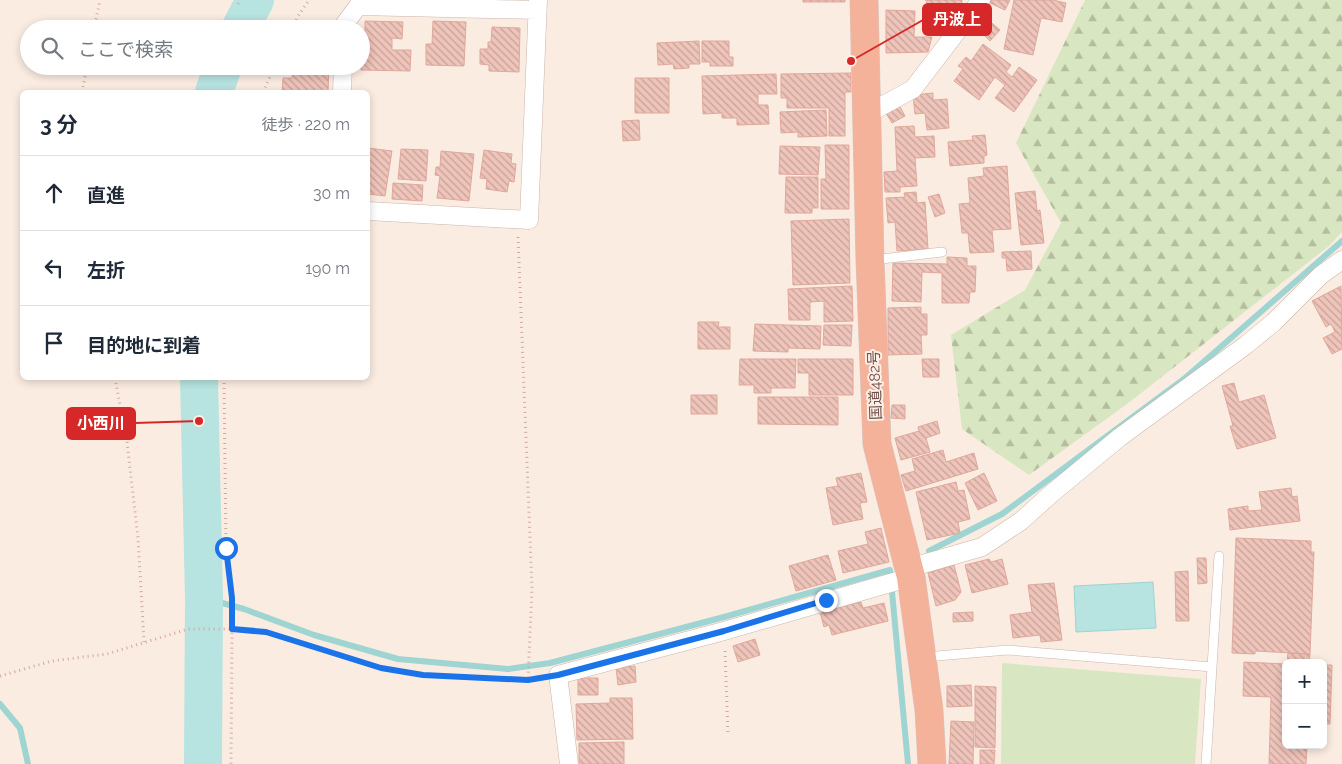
<!DOCTYPE html>
<html lang="ja">
<head>
<meta charset="utf-8">
<style>
  :root { --surface:#fff; --page:#f6f6f7; --text:#1f2937; --muted:#747a83; --line:#e0e1e3 }
  body { margin:0; font-family:Raleway,"Noto Sans JP",sans-serif; background:var(--page); color:var(--text) }
  .controls { position:absolute; right:15px; bottom:15px; display:grid; overflow:hidden; border-radius:8px; box-shadow:0 2px 8px #0003 }
  .controls button { width:45px; height:45px; display:grid; place-items:center; padding:0; border:0; border-bottom:1px solid var(--line); background:var(--surface); color:var(--text); font:25px sans-serif }
  .stop { position:absolute; width:15px; height:15px; margin:-11px; border:4px solid #1a73e8; border-radius:50%; background:#fff }
  .stop.end { background:#1a73e8; border-color:#fff; box-shadow:0 1px 5px #0008 }
  .list { margin:0; padding:0; list-style:none }
  h2 { display:flex; justify-content:space-between; align-items:center; height:65px; margin:0; padding:0 20px; font-size:21px }
  h2 small { font-size:16px; font-weight:400; color:var(--muted) }
  .list li { display:grid; grid-template-columns:32px 1fr auto; gap:15px; align-items:center; box-sizing:border-box; height:75px; padding:0 20px; border-top:1px solid var(--line) }
  .list b { display:block; font-size:19px; white-space:nowrap }
  .list em { font-size:16px; font-style:normal; color:var(--muted) }
  .icon { flex:none; width:28px; height:28px; fill:none; stroke:currentColor; stroke-width:2; stroke-linecap:round; stroke-linejoin:round }
  .map { position:relative; flex:none; width:1342px; height:764px; overflow:hidden }
  .search { position:absolute; background:var(--surface); box-shadow:0 2px 8px #0003; left:20px; top:20px; width:350px; height:55px; display:flex; align-items:center; gap:12px; box-sizing:border-box; padding:0 18px; border-radius:28px; color:var(--muted); font-size:19px }
  .panel { position:absolute; background:var(--surface); box-shadow:0 2px 8px #0003; left:20px; top:90px; width:350px; height:290px; border-radius:8px }
  .map>svg:first-child { display:block }
</style>
</head>
<body>
<div class="map">
<svg width="1342" height="764" viewBox="0 0 1342 764">
  <defs>
    <pattern id="forest-firs" width="22" height="20" patternUnits="userSpaceOnUse" patternTransform="scale(1.25)"><rect width="22" height="20" fill="#d8e7c1"/><path d="M5 1l3.5 6h-7zM16 11l3.5 6h-7z" fill="#b4be9f"/></pattern>
    <pattern id="building-back-hatch" width="6" height="6" patternUnits="userSpaceOnUse" patternTransform="scale(1.25)"><rect width="6" height="6" fill="#efc4ba"/><path d="M-1 5l2 2M0 0l6 6M5-1l2 2" fill="none" stroke="#c6a299"/></pattern>
  </defs>
  <rect width="100%" height="100%" fill="#fbece1"/>
  <path fill="#d8e7c1" d="M1002,663L1201,679L1195,764H1001Z"/>
  <path fill="url(#forest-firs)" d="M1085,0H1342V232L1329,246L1131,401L1029,475L962,429L951,335L1025,290L1061,223L1016,143Z"/>
  <path fill="#b7e3e0" stroke="#9ed4d1" d="M1153,582L1156,628L1076,632L1074,586Z"/>
  <g fill="none" stroke-linecap="round" stroke-linejoin="round">
    <path stroke="#9ed4d1" stroke-width="6" d="M929,551L1002,514L1184,379L1342,241
      M204,598L244,609L314,635L398,659L508,669L550,663L724,617L890,570L908,764
      M0,704L20,728L28,764"/>
    <path stroke="#b7e3e0" stroke-width="38" d="M240,29L255,0
      M214,92L223,66
      M199,378L204,598L203,764"/>
  </g>
  <path fill="url(#building-back-hatch)" stroke="#e0a89b" d="M803,0H845V2H803Z
    M925,0H962L961,16L953,15L951,31L925,28L927,0Z
    M991,0H1010L1005,10L990,3Z
    M1014,0H1053L1066,3L1062,22L1041,18L1033,55L1004,49Z
    M886,10L915,11L914,37H932L928,52L886,53Z
    M985,17L1000,30L990,41L976,27Z
    M365,21L403,22L402,39L392,38V50H411L410,71L361,70L362,31H365Z
    M433,21L466,22L464,66L426,65V44H432Z
    M492,27L520,28L519,72L489,71V65L480,64V49H488V42H491Z
    M699,41L700,64H689V68L674,69L673,64L658,65L657,43Z
    M702,41H729V57H733V66H710V62H702Z
    M983,44L1011,65L1006,72L1012,77L1019,67L1037,80L1014,112L995,98L1005,85L995,77L979,100L954,81L963,69L958,66L966,57L971,61Z
    M293,66H329L328,92H282L283,78H292Z
    M851,73V92H845V136H829V108H787V98H781V74Z
    M776,74L777,94H758V105H768L769,124L737,125V118H722V113L703,114L702,76Z
    M635,78H669V113H635Z
    M933,93V100L947,99L949,128L927,130L925,113L915,114L913,95Z
    M899,105L905,116L892,123L886,113Z
    M826,110L827,136L798,137V132L781,133L780,112Z
    M639,120L640,140L623,141L622,121Z
    M914,126L915,137L934,136L935,157L915,158L917,186L900,187V192H885L884,172L897,171L895,127Z
    M985,135L987,155L984,156V163L950,166L948,142L973,140L972,136Z
    M825,145H849V209H821V179H826Z
    M780,146L820,147L818,175L779,174Z
    M368,148L392,151L385,196L368,194Z
    M401,149L428,150L426,181L398,179Z
    M484,150L512,154L511,163L516,164L514,182L509,181L507,192L486,189L487,179L480,178Z
    M441,151L474,154L469,201L437,198L440,176L435,175L436,167H440Z
    M1007,166L1011,229L992,230L994,252L970,253L968,233H962L959,204L970,203L968,178L984,176L983,168Z
    M786,177H818V208H812V213H785Z
    M393,183L423,185L422,201L392,199Z
    M1035,191L1037,211L1040,210L1044,243L1021,245L1015,193Z
    M916,192L917,203L925,202L928,249L897,251L895,222L888,223L886,198L905,197L904,193Z
    M939,194L945,213L935,217L928,197Z
    M849,219L850,283L793,285L791,221Z
    M1031,251L1032,269L1007,271L1006,258H1002V252Z
    M947,257L967,258V266H976L975,292H970L969,303H942V273L922,272L921,302L892,301L893,263L947,264Z
    M852,286L853,321L824,322V301L810,302V320H789L788,289Z
    M1341,286L1342,349L1332,354L1323,338L1335,332L1331,324L1326,327L1312,301Z
    M921,307V314H927V335H921L922,354L888,355V308Z
    M698,322H719L718,327H730V349H698Z
    M755,324L821,326L820,349L788,348V352L753,351Z
    M824,325H852L851,346L823,345Z
    M740,359H796L795,388H771V393H754V385H739Z
    M798,359H853V395H809V373H798Z
    M922,359H939V377H923Z
    M1234,383L1239,402L1264,395L1276,438L1237,449L1230,426H1233L1222,386Z
    M691,395H717V414H691Z
    M758,397H838V425L758,424Z
    M892,405H905V419L891,418Z
    M937,421L940,433L926,438L930,452L901,460L895,438L919,431L918,427Z
    M943,450L946,462L974,453L978,469L906,491L901,475L915,471L912,459Z
    M861,473L867,502L860,503L863,519L833,525L826,488L838,486L836,478Z
    M984,473L997,501L978,510L965,483Z
    M956,482L958,491L964,490L970,519L958,522L960,533L927,540L916,492Z
    M1291,488L1292,497L1297,496L1300,521L1230,530L1228,509L1248,506V511L1262,510L1259,492Z
    M881,528L889,562L843,573L838,551L868,544L865,532Z
    M1236,538L1311,541V552H1314L1310,654L1255,651V654L1232,653Z
    M828,555L836,580L796,591L789,566Z
    M1197,558H1206L1207,583L1198,584Z
    M989,559L991,562L1002,559L1008,584L972,593L965,565Z
    M954,565L961,592L955,600L936,606L928,573Z
    M1188,571L1189,621H1176L1175,572Z
    M1054,583L1062,640L1041,642L1040,635L1013,638L1010,615L1032,612L1028,585Z
    M861,602L863,608L884,603L888,621L832,635L829,625L824,627L820,612Z
    M973,612V621L953,622V613Z
    M755,639L760,655L738,662L733,646Z
    M1288,653L1310,654L1309,663H1287Z
    M1244,662L1286,664V745H1307L1306,764H1269L1271,697L1243,696Z
    M1323,665H1332L1330,724H1323Z
    M635,666L636,682L618,685L616,668Z
    M578,678H598V695H578Z
    M971,685L972,706L947,707V686Z
    M975,686L996,687L995,748L975,747Z
    M610,698H632L633,739L577,740L576,704L610,703Z
    M951,721L974,722L973,764H949Z
    M624,742V764H579V743Z
    M980,750H995L994,764H980Z"/>
  <g fill="none" stroke-linecap="round" stroke-linejoin="round">
    <g stroke="#cdb4ab" stroke-width="10">
      <path id="service" d="M873,260L942,252
        M925,657L1008,650L1212,667L1206,764
        M1212,667L1219,556"/>
    </g>
    <g stroke="#cdb4ab" stroke-width="19">
      <path id="minor" d="M344,29V25L358,6L537,10
        M342,92L343,66
        M867,114L913,89L981,0
        M368,211L529,220L538,0
        M909,568L982,547L1021,521L1051,494L1120,437L1246,345L1274,322L1321,275L1342,260
        M569,764L558,675L724,631L911,577"/>
    </g>
    <g stroke="#d4cac8" stroke-width="29">
      <path id="trunk" d="M864,0L870,260L877,444L911,577L929,710L932,764"/>
    </g>
    <path stroke="#d3a89e" stroke-width="3" stroke-dasharray="1 4" stroke-linecap="butt" d="M238,4L240,0
      M94,29L100,0
      M292,29L298,16L309,0
      M82,92L87,66
      M263,92L275,66
      M518,237L532,588L528,680
      M115,378L127,442L138,538L144,642
      M224,378L226,549L232,598V629L231,764
      M725,651L728,735
      M0,676L52,661L107,654L188,629H232L266,632L381,668L423,675L528,680L539,678"/>
    <use href="#service" stroke="#fff" stroke-width="9"/>
    <use href="#minor" stroke="#fff" stroke-width="18"/>
    <use href="#trunk" stroke="#f4b29b" stroke-width="28"/>
  </g>
  <g fill="none" stroke-linecap="round" stroke-linejoin="round">
    <path stroke="#1a73e8" stroke-width="6" d="M226,548L232,598V629L266,632L381,668L423,675L528,680L558,675L724,631L826,600"/>
  </g>
  <g text-anchor="middle" stroke-width="4" stroke-linejoin="round" paint-order="stroke">
    <g font-size="15" fill="#704f49" stroke="#fef0e7">
      <text transform="translate(875 385) rotate(-92)" y="5">国道482号</text>
    </g>
  </g>
  <path fill="none" stroke="#d62828" stroke-width="2" d="M851 61L923 20M199 421L135 423"/>
  <g fill="#d62828" stroke="#fef0e7" stroke-width="2">
    <circle cx="851" cy="61" r="5"/>
    <circle cx="199" cy="421" r="5"/>
  </g>
  <g fill="#d62828" stroke="#d62828" stroke-width="2">
    <rect x="923" y="4" width="68" height="31" rx="5"/>
    <rect x="67" y="408" width="68" height="31" rx="5"/>
  </g>
  <g font-size="16" text-anchor="middle" font-weight="bold" fill="#fff">
    <text x="957" y="25">丹波上</text>
    <text x="101" y="429">小西川</text>
  </g>
</svg>
<div class="controls">
<button>+</button>
<button>−</button>
</div>
<div class="stop" style="left:226px;top:548px"></div>
<div class="stop end" style="left:826px;top:600px"></div>
<div class="search"><svg class="icon" aria-label="search" viewBox="0 0 24 24"><circle cx="10" cy="10" r="6"/><path d="M15 15l6 6"/></svg>ここで検索</div>
<section class="panel">
<h2>3 分<small>徒歩 · 220 m</small></h2>
<ul class="list">
<li><svg class="icon" aria-label="ahead" viewBox="0 0 24 24"><path d="M12 20V5M6 11l6-6 6 6"/></svg><div><b>直進</b></div><em>30 m</em></li>
<li><svg class="icon" aria-label="left" viewBox="0 0 24 24"><path d="M17 20v-9H6M10 6l-5 5 5 5"/></svg><div><b>左折</b></div><em>190 m</em></li>
<li><svg class="icon" aria-label="arrive" viewBox="0 0 24 24"><path d="M6 21V4h12l-3 4 3 4H6"/></svg><div><b>目的地に到着</b></div></li>
</ul>
</section>
</div>
</body>
</html>
